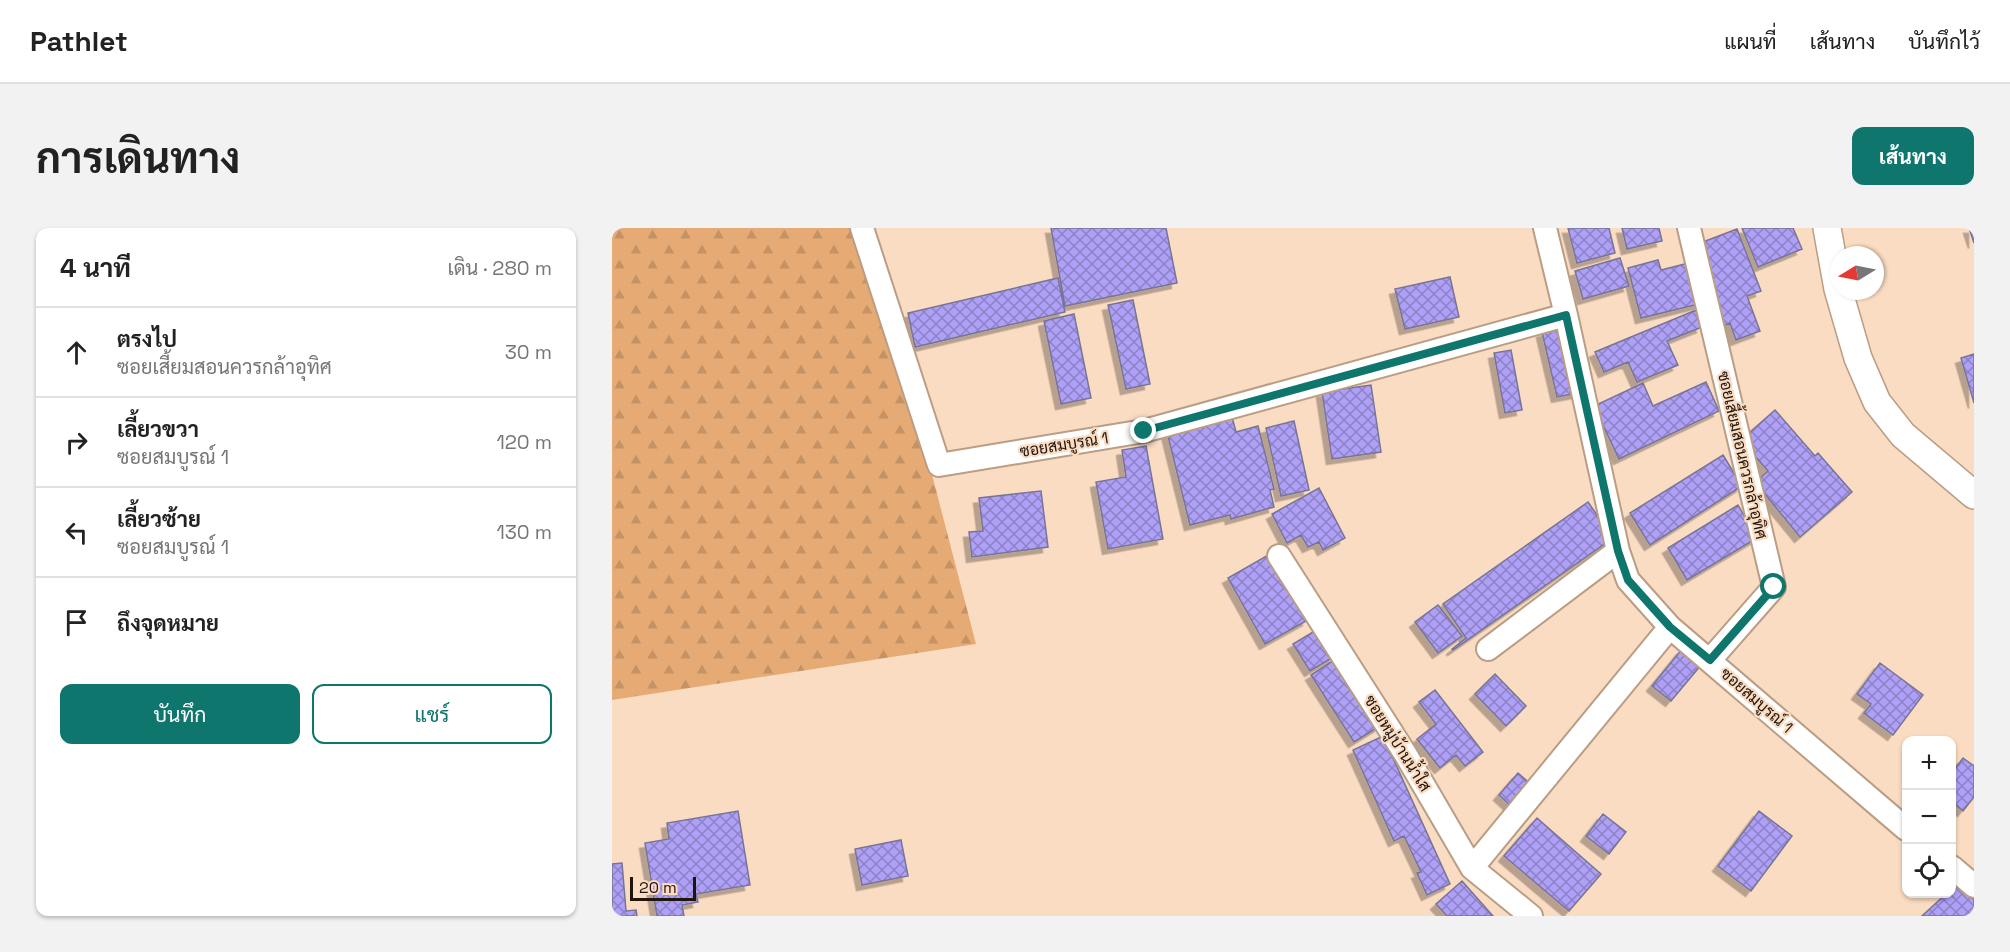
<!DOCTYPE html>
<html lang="th">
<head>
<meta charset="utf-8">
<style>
  :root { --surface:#fff; --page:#f2f2f2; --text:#222; --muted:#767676; --line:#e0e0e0; --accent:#0f766e }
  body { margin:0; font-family:"Space Grotesk",Sarabun,sans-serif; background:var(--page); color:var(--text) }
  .controls { position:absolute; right:18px; bottom:18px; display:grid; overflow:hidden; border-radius:12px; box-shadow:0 2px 4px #0004 }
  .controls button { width:54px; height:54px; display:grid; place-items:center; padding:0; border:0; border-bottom:2px solid var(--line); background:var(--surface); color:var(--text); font:30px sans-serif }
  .compass { position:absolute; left:1218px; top:18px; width:54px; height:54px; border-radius:50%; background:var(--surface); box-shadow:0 2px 4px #0004; rotate:260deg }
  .scale { position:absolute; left:18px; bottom:15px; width:66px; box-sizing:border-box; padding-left:6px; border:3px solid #20150c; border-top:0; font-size:16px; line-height:21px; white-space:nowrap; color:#20150c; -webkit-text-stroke:4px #fadcc2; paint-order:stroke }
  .stop { position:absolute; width:18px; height:18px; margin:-14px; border:4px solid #0f766e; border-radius:50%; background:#fff }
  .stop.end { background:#0f766e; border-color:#fff; box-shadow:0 2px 6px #0008 }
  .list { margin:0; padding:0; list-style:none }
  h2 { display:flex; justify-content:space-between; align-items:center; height:78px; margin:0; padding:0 24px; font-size:26px }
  h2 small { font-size:20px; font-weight:400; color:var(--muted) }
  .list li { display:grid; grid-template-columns:39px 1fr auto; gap:18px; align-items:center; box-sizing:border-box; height:90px; padding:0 24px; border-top:2px solid var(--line) }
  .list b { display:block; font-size:22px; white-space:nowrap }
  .list p { margin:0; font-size:20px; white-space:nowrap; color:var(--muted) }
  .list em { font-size:20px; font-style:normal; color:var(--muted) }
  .actions { display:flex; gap:12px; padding:18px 24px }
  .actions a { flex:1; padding:14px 0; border:2px solid var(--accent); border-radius:12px; text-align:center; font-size:21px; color:var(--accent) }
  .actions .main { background:var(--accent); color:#fff }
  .icon { flex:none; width:33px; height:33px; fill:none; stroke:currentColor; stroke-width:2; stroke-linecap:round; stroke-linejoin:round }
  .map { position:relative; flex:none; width:1362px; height:688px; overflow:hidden; border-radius:12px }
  header { display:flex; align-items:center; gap:36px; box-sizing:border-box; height:84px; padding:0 30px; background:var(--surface); border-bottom:2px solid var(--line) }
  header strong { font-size:28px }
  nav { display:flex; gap:33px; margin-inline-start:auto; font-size:21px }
  .intro { display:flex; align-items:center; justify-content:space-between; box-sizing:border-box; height:144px; padding:0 36px }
  h1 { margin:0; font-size:42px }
  .button { padding:15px 27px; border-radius:12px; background:var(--accent); color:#fff; font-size:21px; font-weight:700 }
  main { display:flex; gap:36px; padding:0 36px }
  aside { flex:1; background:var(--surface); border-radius:12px; box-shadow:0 2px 4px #0004 }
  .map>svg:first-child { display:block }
</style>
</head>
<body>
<header>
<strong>Pathlet</strong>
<nav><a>แผนที่</a><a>เส้นทาง</a><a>บันทึกไว้</a></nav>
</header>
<div class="intro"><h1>การเดินทาง</h1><a class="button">เส้นทาง</a></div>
<main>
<aside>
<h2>4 นาที<small>เดิน · 280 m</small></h2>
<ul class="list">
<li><svg class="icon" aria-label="ahead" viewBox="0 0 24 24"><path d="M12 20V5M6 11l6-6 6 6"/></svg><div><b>ตรงไป</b><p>ซอยเสี้ยมสอนควรกล้าอุทิศ</p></div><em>30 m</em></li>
<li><svg class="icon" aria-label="right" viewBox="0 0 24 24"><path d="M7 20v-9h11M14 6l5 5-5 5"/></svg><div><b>เลี้ยวขวา</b><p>ซอยสมบูรณ์ 1</p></div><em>120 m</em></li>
<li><svg class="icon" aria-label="left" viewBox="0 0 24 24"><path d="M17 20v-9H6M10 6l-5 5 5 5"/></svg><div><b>เลี้ยวซ้าย</b><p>ซอยสมบูรณ์ 1</p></div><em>130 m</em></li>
<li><svg class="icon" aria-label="arrive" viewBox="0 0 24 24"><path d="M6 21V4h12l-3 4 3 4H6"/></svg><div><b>ถึงจุดหมาย</b></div></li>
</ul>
<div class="actions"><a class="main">บันทึก</a><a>แชร์</a></div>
</aside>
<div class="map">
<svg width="1362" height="688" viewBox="0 0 1362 688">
  <defs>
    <pattern id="forest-firs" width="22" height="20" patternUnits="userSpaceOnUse" patternTransform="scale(1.5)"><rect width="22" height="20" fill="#e6ab75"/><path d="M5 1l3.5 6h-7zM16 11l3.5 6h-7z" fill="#c59264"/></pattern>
    <pattern id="building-cross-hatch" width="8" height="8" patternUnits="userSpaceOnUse" patternTransform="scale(1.5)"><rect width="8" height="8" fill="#aea0f6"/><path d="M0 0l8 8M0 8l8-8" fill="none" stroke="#8d81c6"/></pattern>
    <filter id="shadow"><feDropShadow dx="-5.5" dy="5.5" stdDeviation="0" flood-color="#0004"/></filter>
  </defs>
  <rect width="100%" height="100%" fill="#fadcc2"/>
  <path fill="url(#forest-firs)" d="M0,0H256L364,416L0,472Z"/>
  <path fill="url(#building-cross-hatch)" stroke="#787494" stroke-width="1.5" filter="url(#shadow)" d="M439,0H554L565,55L453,78Z
    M956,0H997L1003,25L965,35Z
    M1010,0H1047L1050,13L1015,21Z
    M1130,0H1181L1190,21L1146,39Z
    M1357,0H1362V15Z
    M1125,1L1149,63L1135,68L1148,103L1124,112L1118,95L1109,99L1083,17Z
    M1008,30L1017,58L971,71L963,43Z
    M1046,32L1049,42L1081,34L1091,75L1029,90L1016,40Z
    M838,49L847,89L793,101L783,61Z
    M446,50L453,84L303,119L296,85Z
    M521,72L538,156L514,161L496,77Z
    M1084,82L1090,99L1055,113L1066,137L1025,154L1016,134L992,144L983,124Z
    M462,86L479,170L449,176L432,93Z
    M951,99L966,165L945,169L930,104Z
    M899,122L910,182L893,185L882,125Z
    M1362,126V175L1349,130Z
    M1094,154L1107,183L1007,231L982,178L1031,155L1041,178Z
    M759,157L769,224L720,231L710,164Z
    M1163,182L1203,228L1206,225L1240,264L1188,309L1143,254L1156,243L1129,212Z
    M620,189L624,204L646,198L662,261L658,262L662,279L619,291L618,287L578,297L555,204Z
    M682,193L697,262L669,268L654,200Z
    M534,218L551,311L496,321L484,254L514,249L510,222Z
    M1111,227L1130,258L1038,317L1018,285Z
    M707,260L733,310L711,322L707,314L696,319L689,307L675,315L660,286Z
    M429,263L436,319L360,329L357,304L371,303L367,270Z
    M976,274L1001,310L841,422L840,421L854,410L831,376Z
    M1126,277L1145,310L1075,352L1056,320Z
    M658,326L696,392L653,416L616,350Z
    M826,377L850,408L826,425L803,394Z
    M706,401L723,428L698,443L681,416Z
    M1070,421L1089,437L1059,473L1040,458Z
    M725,430L768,498L742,514L699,447Z
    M1268,435L1311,467L1281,507L1252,485L1259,476L1245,466Z
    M883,446L914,478L894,498L863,466Z
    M823,462L871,524L853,538L844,527L828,540L805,511L824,496L807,474Z
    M771,508L838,656L815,667L805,645L809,644L792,608L782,613L741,522Z
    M1351,530L1362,538V569L1351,583L1340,574V545Z
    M906,545L921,558L902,581L887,567Z
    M126,583L138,657L84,666L86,674L70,677L72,688H45L33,615L57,611L55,595Z
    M1147,583L1180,608L1139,663L1106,638Z
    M991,586L1014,604L997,626L974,608Z
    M925,590L989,646L957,683L892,628Z
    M289,612L296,648L250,657L243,621Z
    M10,635L14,683L24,682L25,688H0V636Z
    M850,653L881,688H835L824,676Z
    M1346,655L1362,672V688H1310L1334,666H1340V660Z"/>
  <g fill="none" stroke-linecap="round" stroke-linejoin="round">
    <g stroke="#ba9d85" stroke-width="26">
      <path id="minor" d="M250,0L327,237L532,203L954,87L933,0
        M1077,0L1162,359L1098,432
        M954,87L1006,323L1016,352L1058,399L1294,601
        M667,328L794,527L860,640L919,688
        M876,421L1006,323
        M1340,639L1362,658
        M860,640L1058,399"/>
    </g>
    <g stroke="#ba9d85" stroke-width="30">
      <path id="tertiary" d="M1215,0L1226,61L1246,130L1265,174L1291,207L1362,267"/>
    </g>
    <use href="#minor" stroke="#fff" stroke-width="22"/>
    <use href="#tertiary" stroke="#fff" stroke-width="27"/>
  </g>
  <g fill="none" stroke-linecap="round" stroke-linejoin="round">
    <path stroke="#0f766e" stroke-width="8" d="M532,203L954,87L1006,323L1016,352L1058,399L1098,432L1162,359"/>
  </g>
  <g text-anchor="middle" stroke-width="4.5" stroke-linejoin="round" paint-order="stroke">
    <g font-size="16" fill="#20150c" stroke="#fadcc2">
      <text transform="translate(452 216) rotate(-9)" y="6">ซอยสมบูรณ์ 1</text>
      <text transform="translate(1131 227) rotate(77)" y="6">ซอยเสี้ยมสอนควรกล้าอุทิศ</text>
      <text transform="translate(1145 472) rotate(41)" y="6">ซอยสมบูรณ์ 1</text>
      <text transform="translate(786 515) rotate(58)" y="6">ซอยหมู่บ้านน้ำใส</text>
    </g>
  </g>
</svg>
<div class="controls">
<button>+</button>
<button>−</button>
<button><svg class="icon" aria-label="locate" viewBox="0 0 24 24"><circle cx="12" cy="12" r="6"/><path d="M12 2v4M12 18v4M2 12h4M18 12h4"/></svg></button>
</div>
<svg class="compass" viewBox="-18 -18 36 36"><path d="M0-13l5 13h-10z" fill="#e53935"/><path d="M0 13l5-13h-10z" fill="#767676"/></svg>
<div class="scale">20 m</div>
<div class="stop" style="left:1162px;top:359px"></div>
<div class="stop end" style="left:532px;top:203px"></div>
</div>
</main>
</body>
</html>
